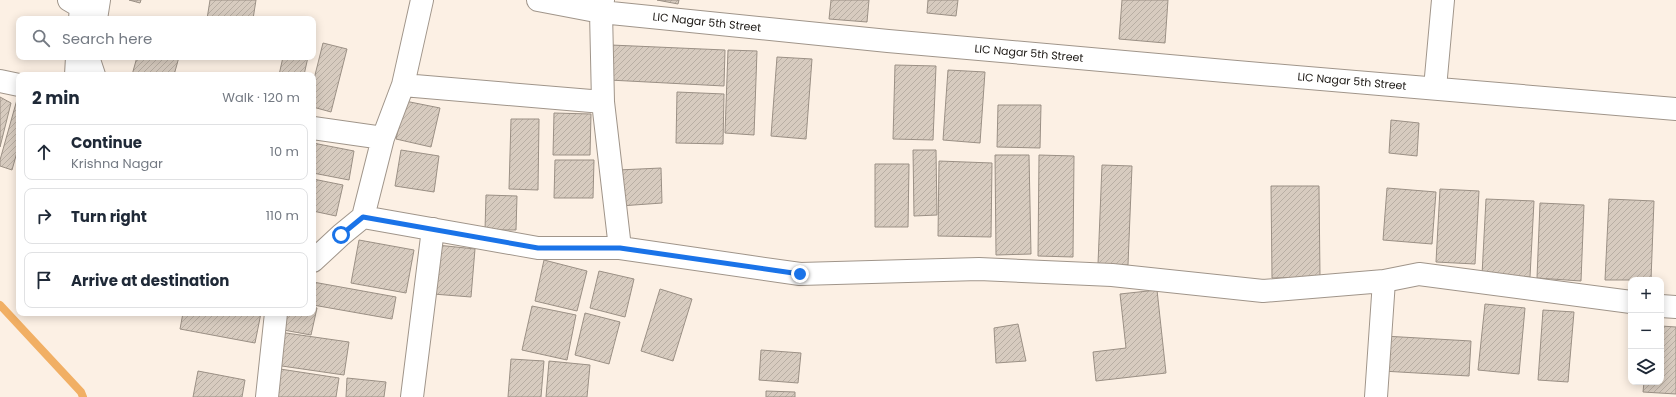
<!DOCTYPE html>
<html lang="en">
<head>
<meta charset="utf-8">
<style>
  :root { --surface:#fff; --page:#f2f2f3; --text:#1f2937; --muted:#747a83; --line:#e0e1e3 }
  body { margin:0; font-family:Poppins,sans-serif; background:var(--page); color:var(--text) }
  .controls { position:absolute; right:12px; bottom:12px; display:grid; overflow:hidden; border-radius:8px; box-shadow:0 2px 10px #0003 }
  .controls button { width:36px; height:36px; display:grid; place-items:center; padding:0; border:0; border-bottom:1px solid var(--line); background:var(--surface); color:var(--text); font:20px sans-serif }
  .stop { position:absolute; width:12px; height:12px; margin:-9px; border:3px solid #1a73e8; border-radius:50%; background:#fff }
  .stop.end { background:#1a73e8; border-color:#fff; box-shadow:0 1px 4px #0008 }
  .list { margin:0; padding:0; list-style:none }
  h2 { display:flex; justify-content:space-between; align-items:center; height:52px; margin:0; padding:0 16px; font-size:17px }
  h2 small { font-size:13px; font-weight:400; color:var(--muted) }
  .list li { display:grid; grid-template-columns:26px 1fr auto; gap:12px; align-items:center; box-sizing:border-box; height:56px; margin:0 8px 8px; padding:0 8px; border:1px solid var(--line); border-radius:8px }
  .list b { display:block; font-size:15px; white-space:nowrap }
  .list p { margin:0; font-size:13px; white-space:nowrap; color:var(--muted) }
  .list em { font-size:13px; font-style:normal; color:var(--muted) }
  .icon { flex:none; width:22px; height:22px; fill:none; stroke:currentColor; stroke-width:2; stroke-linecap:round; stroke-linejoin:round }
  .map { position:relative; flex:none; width:1676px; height:397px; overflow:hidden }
  .search { position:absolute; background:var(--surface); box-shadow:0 2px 10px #0003; left:16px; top:16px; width:300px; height:44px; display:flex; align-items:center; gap:10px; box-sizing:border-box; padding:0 14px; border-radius:8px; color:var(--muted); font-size:15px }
  .panel { position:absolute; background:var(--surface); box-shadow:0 2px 10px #0003; left:16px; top:72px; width:300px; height:244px; border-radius:8px }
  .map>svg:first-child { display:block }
</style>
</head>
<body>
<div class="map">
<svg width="1676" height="397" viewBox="0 0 1676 397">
  <defs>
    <pattern id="building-hatch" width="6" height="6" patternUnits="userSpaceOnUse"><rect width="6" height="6" fill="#d7cbbf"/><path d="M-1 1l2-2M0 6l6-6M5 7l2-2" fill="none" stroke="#b8aea3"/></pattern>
  </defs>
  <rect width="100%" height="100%" fill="#fcf0e4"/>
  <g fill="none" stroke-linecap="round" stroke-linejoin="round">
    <path stroke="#f1af64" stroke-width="8" d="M0,305L81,392L83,397"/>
  </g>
  <path fill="url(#building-hatch)" stroke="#9b9085" d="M129,0H141L140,3Z
    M210,0H256L253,19H207Z
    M657,0H679L678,4Z
    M831,0H869L867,22L829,19Z
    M928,0H958L956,16L927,13Z
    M1122,0H1168L1165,43L1119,39Z
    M323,43L347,49L331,112L313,107V83Z
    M611,45L725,50L724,86L609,80Z
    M728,50L757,51L754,135L725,133Z
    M137,57H179L174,75H132Z
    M283,57H308L304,75H279Z
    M777,57L812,59L806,139L771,136Z
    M895,65L936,66L933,140L893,139Z
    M948,70L985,72L980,143L943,140Z
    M677,92L724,94L723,144L676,143Z
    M18,96L19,145L12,170L0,166V160Z
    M0,97L11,103L0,147Z
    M405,101L440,108L431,147L396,139Z
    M998,105H1041L1040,148L997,147Z
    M554,113L591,114L590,155H553Z
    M511,119H539L538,190L509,189Z
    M1391,120L1419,123L1417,156L1389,153Z
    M313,143L354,151L349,180L313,173Z
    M401,150L439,156L434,192L395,186Z
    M913,150H936L937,215L914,216Z
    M995,155H1029L1031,254L996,255Z
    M1039,155L1074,156L1073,257L1038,256Z
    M555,160H594L593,198H554Z
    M939,161L992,163L991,237L938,236Z
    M875,164H909L908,227H875Z
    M1102,165L1132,166L1128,265L1098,264Z
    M661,168L662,203L620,206L618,170Z
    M313,179L343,185L336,216L313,211Z
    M1271,186H1319L1320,277L1272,278Z
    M1387,188L1436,192L1432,244L1383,240Z
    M1440,189L1479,191L1475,264L1436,262Z
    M486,195L517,196L516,230H485Z
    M1486,199L1534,201L1530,277L1482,275Z
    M1609,199L1654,201L1651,280H1605Z
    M1540,203L1584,205L1581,281L1537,278Z
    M359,240L414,250L406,293L351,283Z
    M437,245L475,249L471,297L433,294Z
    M544,260L587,271L577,311L535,301Z
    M599,271L634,279L625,317L590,308Z
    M313,282L396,297L392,319L313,305Z
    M660,289L692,299L673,361L641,351Z
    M1157,290L1166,373L1096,381L1093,352L1126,348L1120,294Z
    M1485,304L1525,308L1519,374L1478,370Z
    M532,306L576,315L567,360L522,350Z
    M313,307L317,308L311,335L278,329L285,313H313Z
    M1543,310L1574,312L1568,382L1538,380Z
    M183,313H261L255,343L180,329Z
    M585,313L620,322L609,364L575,355Z
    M1018,324L1026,361L996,363L994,328Z
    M1661,326L1676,327V394L1643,392L1644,382H1661Z
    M279,332L349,342L344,375L275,365Z
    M1384,336L1471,341L1469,376L1382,371Z
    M761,350L801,353L798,383L759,380Z
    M511,359L544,361L541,397H508Z
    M549,361L590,365L587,397H546Z
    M280,369L339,378L336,397H276Z
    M198,371L245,380L242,397H193Z
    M347,378L386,382L384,397H346Z
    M766,391L795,392V397H766Z"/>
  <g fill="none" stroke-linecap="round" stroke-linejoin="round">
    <g stroke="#a0958a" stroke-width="24">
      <path id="minor" d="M69,0L81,7L80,19
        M538,0L601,12L888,41L1225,71L1676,109
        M603,0L601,12L603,102L620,248
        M96,19L99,0
        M89,57V60L94,75
        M76,75L77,57
        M0,81L19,85
        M403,85L603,102
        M1435,88L1443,0
        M313,128L383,138L403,85L422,0
        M363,217L538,248H620L800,274L979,269L1112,275L1263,291L1384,281L1419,274L1631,302
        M313,261L341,235L363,217L383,138
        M1661,306L1676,307
        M267,397L276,313
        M412,397L433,229
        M1376,397L1384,281"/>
    </g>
    <use href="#minor" stroke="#fff" stroke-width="22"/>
  </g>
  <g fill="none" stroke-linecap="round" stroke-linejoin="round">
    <path stroke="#1a73e8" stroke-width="5" d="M341,235L363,217L538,248H620L800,274"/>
  </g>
  <g text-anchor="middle" stroke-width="3" stroke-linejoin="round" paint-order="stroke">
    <g font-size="11" fill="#1a1612" stroke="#fff">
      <text transform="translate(707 22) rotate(6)" y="4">LIC Nagar 5th Street</text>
      <text transform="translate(1029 53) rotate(5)" y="4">LIC Nagar 5th Street</text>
      <text transform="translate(1352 81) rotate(5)" y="4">LIC Nagar 5th Street</text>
    </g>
  </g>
</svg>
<div class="controls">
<button>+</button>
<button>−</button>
<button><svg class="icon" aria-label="layers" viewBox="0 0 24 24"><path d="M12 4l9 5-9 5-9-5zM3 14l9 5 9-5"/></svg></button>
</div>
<div class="stop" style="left:341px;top:235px"></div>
<div class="stop end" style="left:800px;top:274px"></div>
<div class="search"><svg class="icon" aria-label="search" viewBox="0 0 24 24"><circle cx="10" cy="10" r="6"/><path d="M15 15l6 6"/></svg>Search here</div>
<section class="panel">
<h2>2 min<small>Walk · 120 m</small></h2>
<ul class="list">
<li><svg class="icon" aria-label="ahead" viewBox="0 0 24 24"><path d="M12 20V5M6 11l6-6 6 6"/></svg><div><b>Continue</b><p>Krishna Nagar</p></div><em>10 m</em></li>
<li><svg class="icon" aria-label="right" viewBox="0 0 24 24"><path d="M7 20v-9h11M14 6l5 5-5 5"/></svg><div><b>Turn right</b></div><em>110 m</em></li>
<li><svg class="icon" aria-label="arrive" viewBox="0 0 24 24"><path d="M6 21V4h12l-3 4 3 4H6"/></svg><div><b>Arrive at destination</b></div></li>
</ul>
</section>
</div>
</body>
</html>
